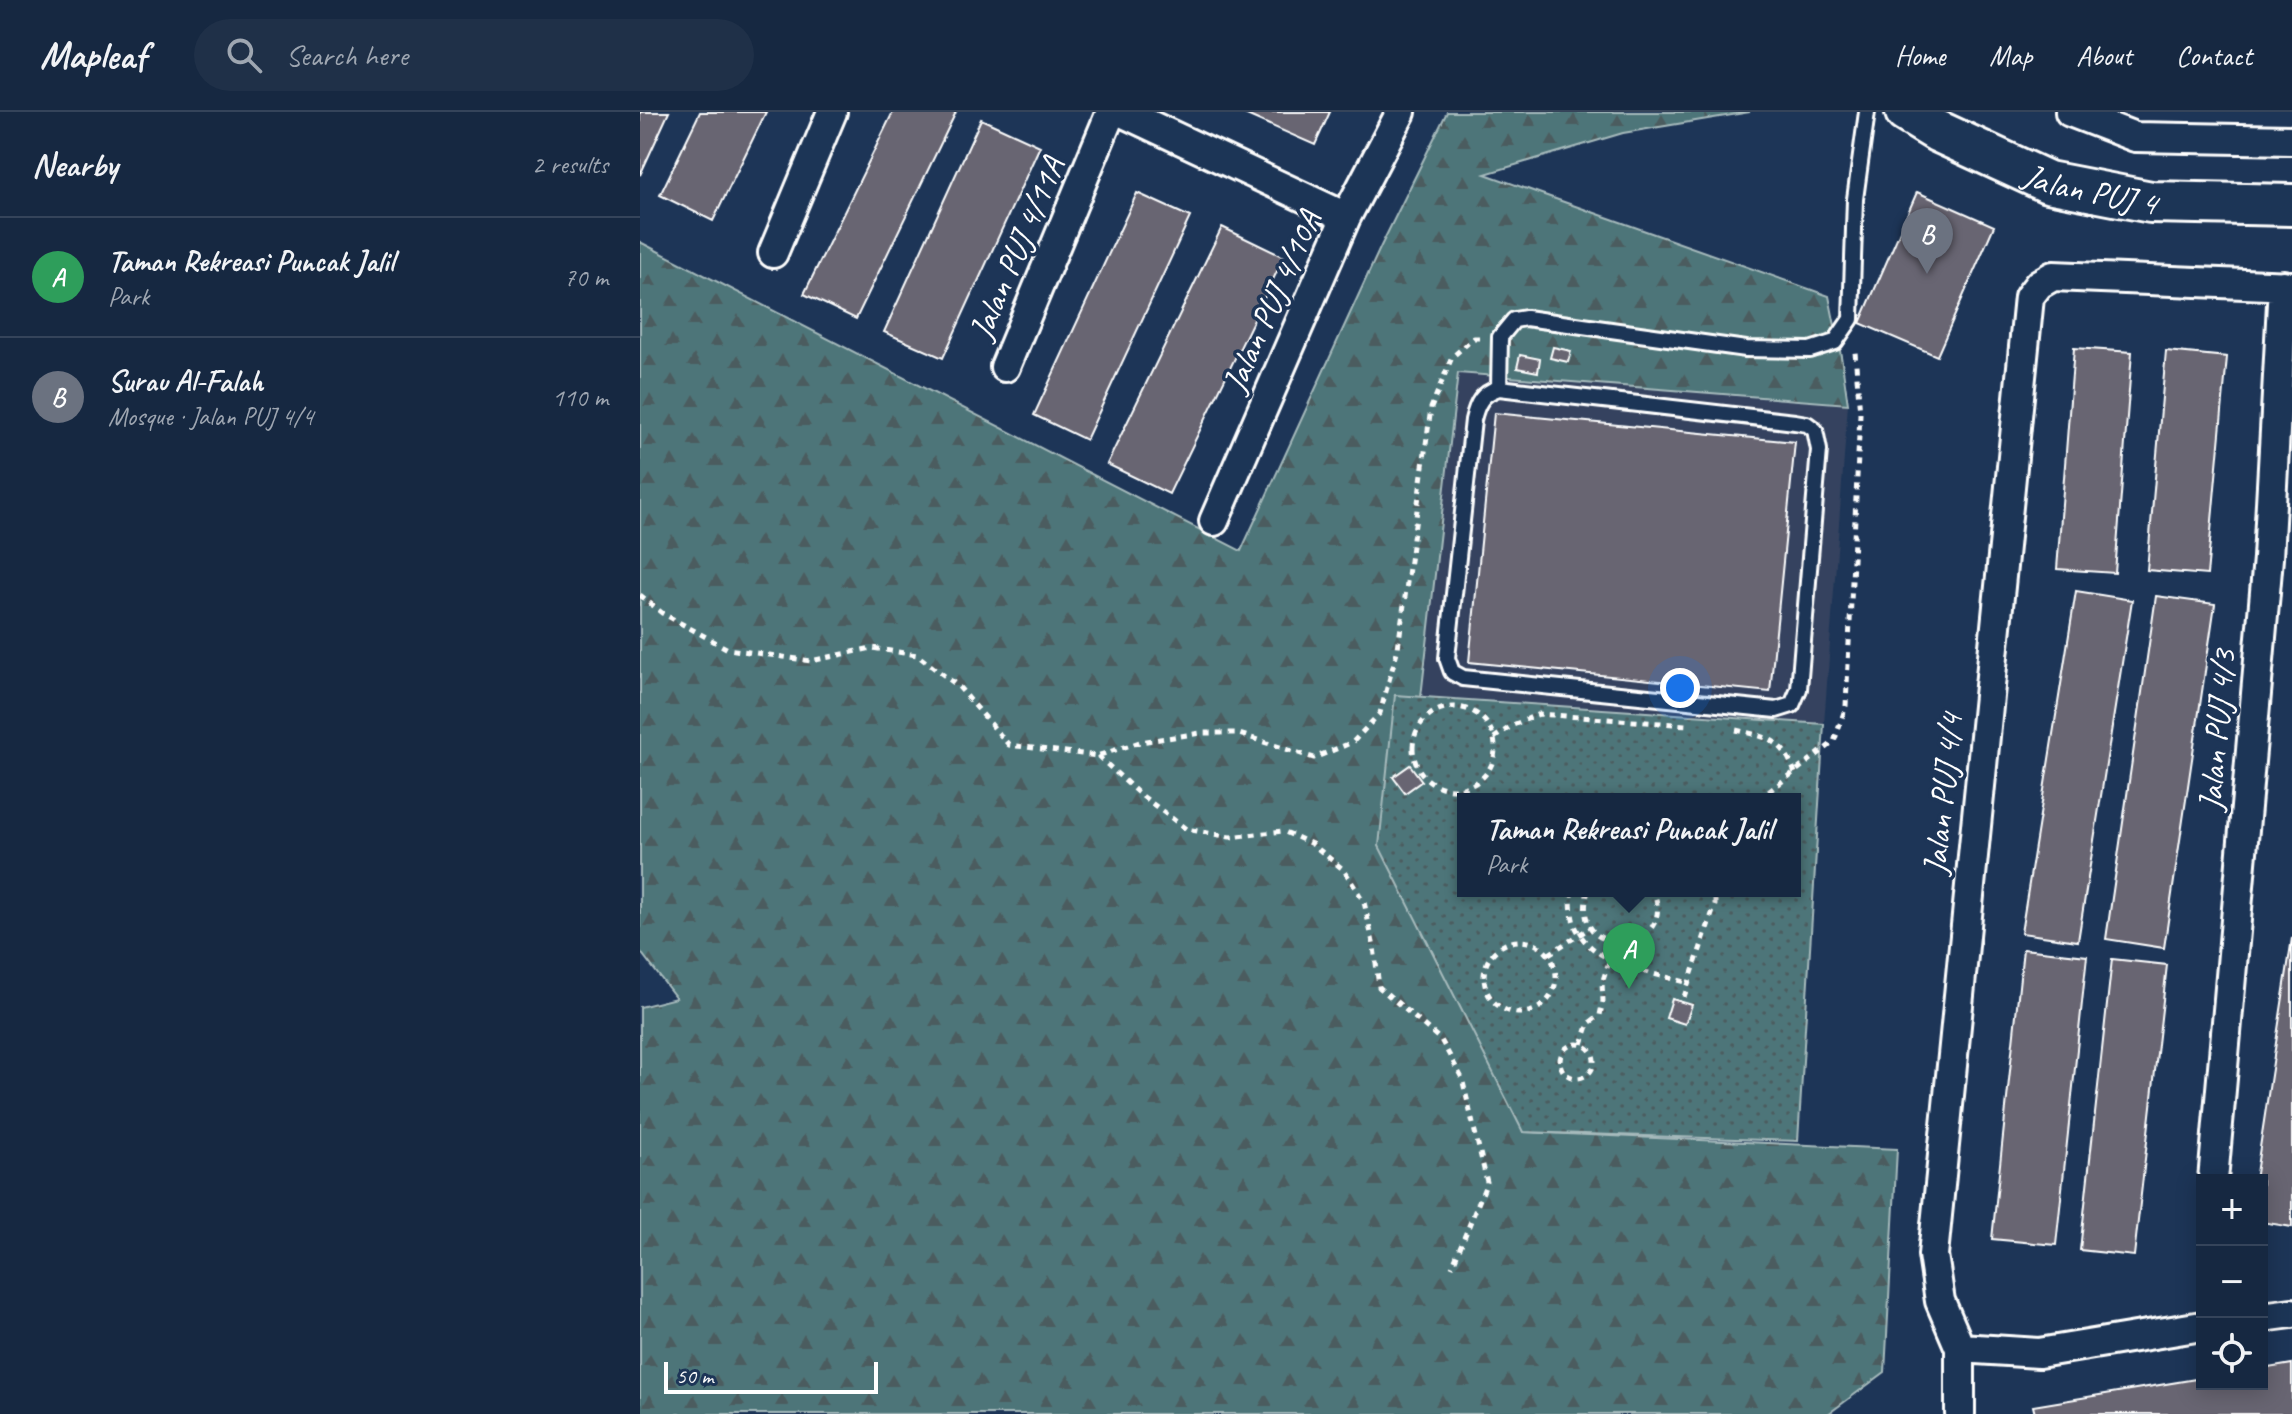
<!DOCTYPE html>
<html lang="en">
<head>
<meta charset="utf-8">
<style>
  :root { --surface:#162841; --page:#1f3048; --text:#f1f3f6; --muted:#9ea6b1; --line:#35445a; --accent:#1a73e8 }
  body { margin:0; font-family:Caveat,sans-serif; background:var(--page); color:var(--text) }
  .controls { position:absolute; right:24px; bottom:24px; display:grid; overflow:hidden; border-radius:0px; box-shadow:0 4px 20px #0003 }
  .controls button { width:72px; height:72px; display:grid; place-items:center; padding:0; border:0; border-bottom:2px solid var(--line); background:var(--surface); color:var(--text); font:40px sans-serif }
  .scale { position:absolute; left:24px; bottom:20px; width:214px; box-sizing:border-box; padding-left:8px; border:4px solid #fff; border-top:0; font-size:22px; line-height:28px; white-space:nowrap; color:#fff; -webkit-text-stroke:6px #1d3557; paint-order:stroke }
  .you { position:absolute; left:1040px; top:576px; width:28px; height:28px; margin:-20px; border:6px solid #fff; border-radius:50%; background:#1a73e8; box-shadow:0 0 0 12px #1a73e833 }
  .badge { display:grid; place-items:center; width:52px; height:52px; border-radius:50%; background:var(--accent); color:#fff; font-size:26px; font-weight:700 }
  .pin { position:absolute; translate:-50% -66px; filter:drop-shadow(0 2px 4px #0008) }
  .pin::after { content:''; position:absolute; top:42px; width:28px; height:24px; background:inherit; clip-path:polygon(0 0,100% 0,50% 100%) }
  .popup { position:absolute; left:817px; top:681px; width:344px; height:104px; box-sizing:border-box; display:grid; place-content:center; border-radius:0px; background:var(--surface); filter:drop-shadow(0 2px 6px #0005); font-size:26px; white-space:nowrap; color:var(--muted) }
  .popup b { font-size:30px; color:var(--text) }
  .popup::after { content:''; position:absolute; left:50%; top:100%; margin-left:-16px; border:16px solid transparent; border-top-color:var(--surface) }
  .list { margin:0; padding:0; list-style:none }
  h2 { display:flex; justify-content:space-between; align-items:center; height:104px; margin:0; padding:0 32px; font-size:34px }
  h2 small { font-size:26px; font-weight:400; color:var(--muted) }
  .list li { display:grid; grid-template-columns:52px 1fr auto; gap:24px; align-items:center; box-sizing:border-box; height:120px; padding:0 32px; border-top:2px solid var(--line) }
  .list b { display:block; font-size:30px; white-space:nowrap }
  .list p { margin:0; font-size:26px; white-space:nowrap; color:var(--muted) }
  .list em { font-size:26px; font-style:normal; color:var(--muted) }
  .icon { flex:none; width:44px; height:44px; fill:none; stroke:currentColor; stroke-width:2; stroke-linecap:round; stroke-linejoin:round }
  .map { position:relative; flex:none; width:1652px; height:1302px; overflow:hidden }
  header { display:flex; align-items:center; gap:48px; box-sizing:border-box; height:112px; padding:0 40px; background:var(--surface); border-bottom:2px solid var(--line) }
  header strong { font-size:38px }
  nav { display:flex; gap:44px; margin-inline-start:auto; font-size:28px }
  .search { width:560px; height:72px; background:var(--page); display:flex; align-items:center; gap:20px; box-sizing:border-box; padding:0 28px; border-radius:44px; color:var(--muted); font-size:30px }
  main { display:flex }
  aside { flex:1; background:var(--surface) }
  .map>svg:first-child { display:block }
</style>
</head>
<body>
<header>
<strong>Mapleaf</strong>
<div class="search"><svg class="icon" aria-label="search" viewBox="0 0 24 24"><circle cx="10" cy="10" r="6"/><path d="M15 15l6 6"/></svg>Search here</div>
<nav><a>Home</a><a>Map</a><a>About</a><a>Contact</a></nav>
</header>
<main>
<aside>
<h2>Nearby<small>2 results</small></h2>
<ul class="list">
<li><span class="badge" style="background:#2e9e5b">A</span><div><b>Taman Rekreasi Puncak Jalil</b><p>Park</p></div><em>70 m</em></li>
<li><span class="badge" style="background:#6b7280">B</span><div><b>Surau Al-Falah</b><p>Mosque · Jalan PUJ 4/4</p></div><em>110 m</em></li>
</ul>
</aside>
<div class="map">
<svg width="1652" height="1302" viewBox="0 0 1652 1302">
  <defs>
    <pattern id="forest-firs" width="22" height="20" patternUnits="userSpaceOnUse" patternTransform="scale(2)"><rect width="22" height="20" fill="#4d7579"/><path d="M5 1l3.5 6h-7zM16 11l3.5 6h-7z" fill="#4c5c5e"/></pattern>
    <pattern id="park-dots" width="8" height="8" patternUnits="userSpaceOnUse" patternTransform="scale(2)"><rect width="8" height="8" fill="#4d7579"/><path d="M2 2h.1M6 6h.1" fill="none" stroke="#4c5c5e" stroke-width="1.8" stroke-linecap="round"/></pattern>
  </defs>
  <rect width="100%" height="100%" fill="#1d3557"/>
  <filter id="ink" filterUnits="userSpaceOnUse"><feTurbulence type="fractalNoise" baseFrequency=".0125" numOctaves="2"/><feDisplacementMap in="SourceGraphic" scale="16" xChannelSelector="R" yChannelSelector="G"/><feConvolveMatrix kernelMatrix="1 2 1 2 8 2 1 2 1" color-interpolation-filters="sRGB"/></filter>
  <g filter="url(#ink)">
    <path fill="#34435f" d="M818,261L1208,292L1184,612L781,585Z"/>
    <path fill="url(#forest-firs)" stroke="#a6babc" stroke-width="2" d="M807,0H1110L983,21L845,62L1189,184L1201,244L1208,292L818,261L781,585L755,584L883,1020L1257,1037L1245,1260L1188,1302H0V895L36,886L0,839V130L601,439L741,134Z"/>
    <path fill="url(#park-dots)" stroke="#a6babc" stroke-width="2" fill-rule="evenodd" d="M755,583L1184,612L1158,1029L883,1020L739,734ZM823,687H1155V779H823Z"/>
    <path fill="#686572" stroke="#fff" stroke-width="2" d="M0,0H29L0,63Z
      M60,0H126L73,109L20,83Z
      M253,0H316L216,207L164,182Z
      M600,0H690L675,33Z
      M341,7L400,34L303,246L244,220Z
      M1277,80L1354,114L1297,244L1220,211Z
      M497,81L550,105L446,328L394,303Z
      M582,115L644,145L529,382L467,352Z
      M913,235L931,239L928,250L910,246Z
      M1434,236L1492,240L1475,461L1417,457Z
      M1526,239L1587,245L1567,463L1507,458Z
      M880,243L900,247L898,260L877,256Z
      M854,301L1155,330L1130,580L829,550Z
      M1436,479L1492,488L1438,829L1381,821Z
      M1516,484L1575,492L1524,836L1466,827Z
      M770,653L782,669L765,681L753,665Z
      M1652,826V1115L1622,1110V1068H1615Z
      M1383,837L1447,844L1416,1133L1352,1127Z
      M1472,847L1527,853L1494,1144L1440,1138Z
      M1032,887L1052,893L1045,912L1026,906Z
      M1652,1252V1302H1395L1393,1294L1562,1266V1272H1622V1257Z"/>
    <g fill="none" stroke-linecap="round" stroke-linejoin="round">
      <g stroke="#fff" stroke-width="20">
        <path id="lane" d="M859,276C842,281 837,291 833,308L807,546L812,560L823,566L1136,598L1152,593L1159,577L1179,338L1175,318L1167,312L1155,310L859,276L860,225L874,208L886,206L1106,237L1170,238L1195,230L1211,207L1215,87L1227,0"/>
      </g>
      <g stroke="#fff" stroke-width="34">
        <path id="street" d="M482,0L706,105
          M1430,0L1495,25L1652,28
          M133,141L192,0
          M365,255L471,0
          M574,409L706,105L761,0
          M1573,1068L1628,446L1643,173
          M1622,1205L1652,1201
          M1320,1236L1399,1241L1562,1214
          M1320,1302V1236L1300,1189L1293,1143L1389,185L1399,172L1413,164L1652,174"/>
      </g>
      <g stroke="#fff" stroke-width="46">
        <g id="secondary">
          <path id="s1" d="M1266,0L1297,19L1408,70L1511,90L1652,93"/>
        </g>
      </g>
      <path stroke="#fff" stroke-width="5" stroke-dasharray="6 6" stroke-linecap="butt" d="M0,483L22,501L88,537L171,549L232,536L277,543L318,574L369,633L457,644L500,630L561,621H596L674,646L713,630L740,601L758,536L791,296L812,245L834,226H843
        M773 636a41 41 0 1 1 82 0a41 41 0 1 1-82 0Z
        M1096,618C1129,626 1142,626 1155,661
        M854,626L873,613L899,602L1047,613
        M458,644L497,680L546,717L590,725L643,719L672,732L704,758L724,790L734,835L739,875L801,928L822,966L847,1070L812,1155
        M1119,687L1194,630L1206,594L1220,302L1215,240
        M931,779C931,789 931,801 934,811C950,854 1011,860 1049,871
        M948,779C927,854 1041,840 1013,779
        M844 865a36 36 0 1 1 72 0a36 36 0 1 1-72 0Z
        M909,842L951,815
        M1044,885L1075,793V779
        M920 949a17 17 0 1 1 34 0a17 17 0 1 1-34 0Z
        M942,932L949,911L960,903L963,889L962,871L970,847"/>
      <use href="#lane" stroke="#1d3557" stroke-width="14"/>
      <use href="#street" stroke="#1d3557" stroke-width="28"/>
      <use href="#secondary" stroke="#1d3557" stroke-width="40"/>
    </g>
  </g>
  <g text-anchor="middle" stroke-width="7" stroke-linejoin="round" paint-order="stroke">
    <g font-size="34" fill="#fff" stroke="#1d3557">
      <text dy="12" stroke="none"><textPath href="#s1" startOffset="202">Jalan PUJ 4</textPath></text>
      <text transform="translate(376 136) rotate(-67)" y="12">Jalan PUJ 4/11A</text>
      <text transform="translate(631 189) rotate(-66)" y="12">Jalan PUJ 4/10A</text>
      <text transform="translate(1576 618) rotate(-85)" y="12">Jalan PUJ 4/3</text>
      <text transform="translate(1302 682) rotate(-84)" y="12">Jalan PUJ 4/4</text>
    </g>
  </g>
</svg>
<div class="controls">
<button>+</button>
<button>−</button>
<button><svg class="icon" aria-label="locate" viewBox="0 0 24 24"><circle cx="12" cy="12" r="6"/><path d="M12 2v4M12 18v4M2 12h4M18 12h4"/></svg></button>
</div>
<div class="scale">50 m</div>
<div class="you"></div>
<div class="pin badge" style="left:989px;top:877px;background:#2e9e5b">A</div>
<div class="popup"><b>Taman Rekreasi Puncak Jalil</b>Park</div>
<div class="pin badge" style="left:1287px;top:162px;background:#6b7280">B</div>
</div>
</main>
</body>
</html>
